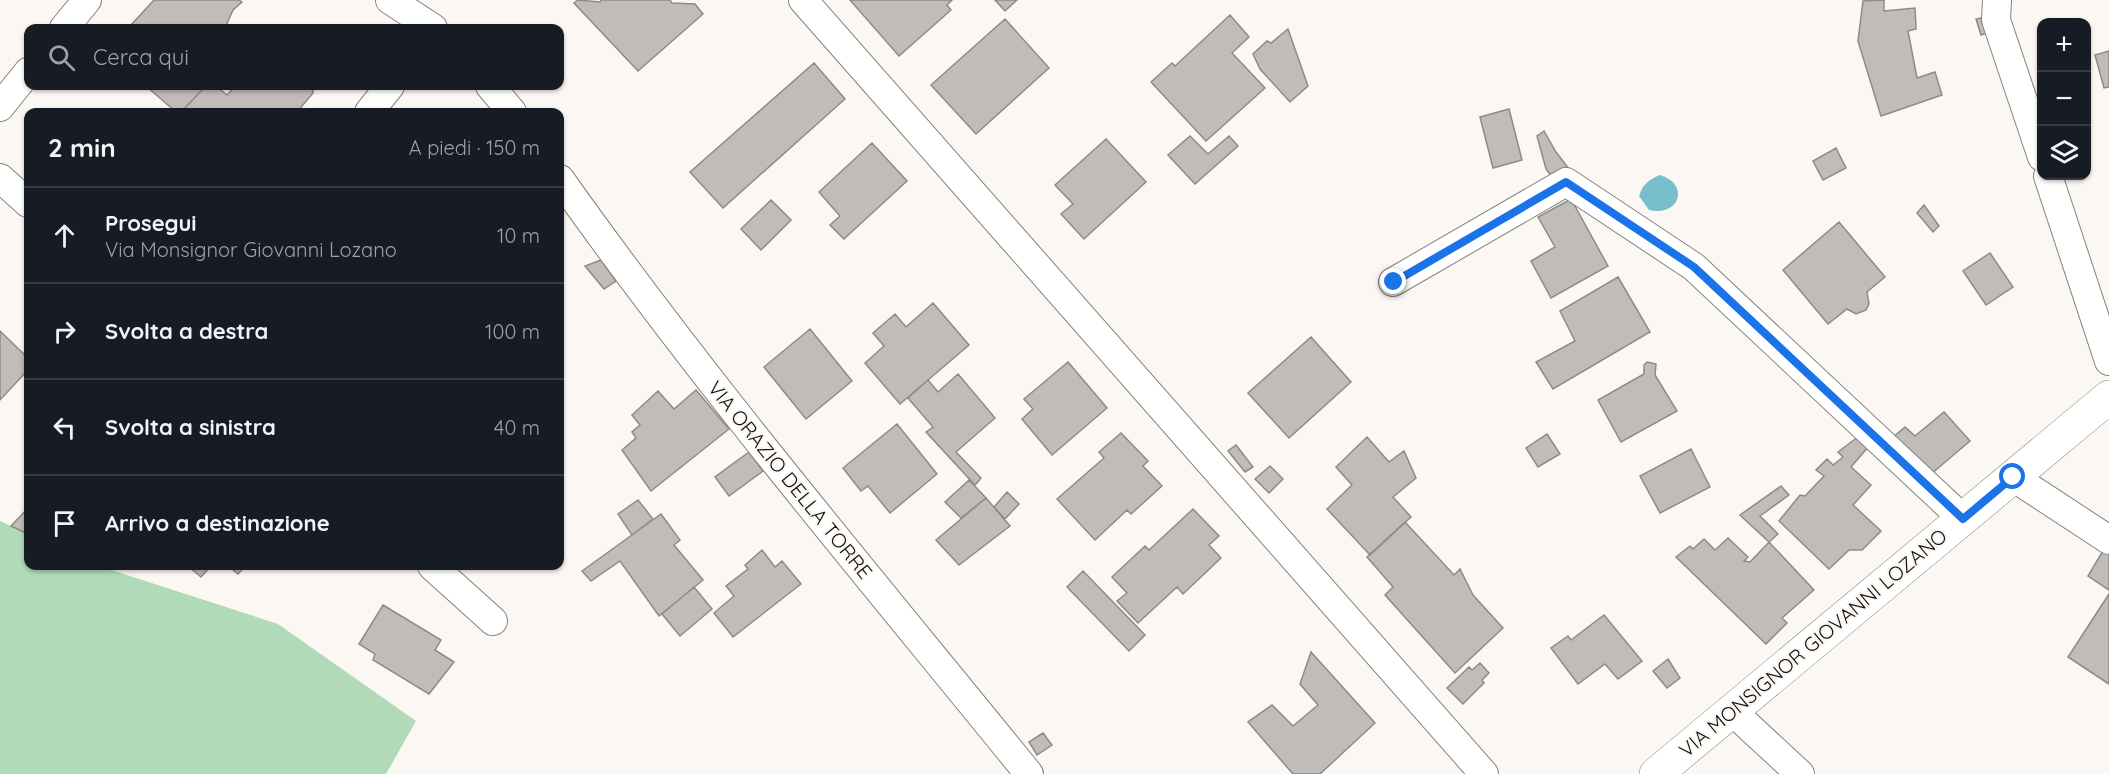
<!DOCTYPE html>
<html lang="it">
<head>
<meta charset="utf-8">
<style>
  :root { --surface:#171b24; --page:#242831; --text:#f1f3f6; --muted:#9ea1a6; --line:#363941 }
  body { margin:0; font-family:Quicksand,sans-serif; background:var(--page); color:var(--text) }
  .controls { position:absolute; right:18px; top:18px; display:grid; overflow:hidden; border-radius:12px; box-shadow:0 2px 4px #0004 }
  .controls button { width:54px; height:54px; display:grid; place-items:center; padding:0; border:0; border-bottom:2px solid var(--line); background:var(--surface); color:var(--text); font:30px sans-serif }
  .stop { position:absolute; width:18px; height:18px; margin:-14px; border:4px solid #1a73e8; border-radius:50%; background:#fff }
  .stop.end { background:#1a73e8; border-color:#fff; box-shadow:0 2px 6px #0008 }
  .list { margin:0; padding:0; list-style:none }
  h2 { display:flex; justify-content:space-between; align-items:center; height:78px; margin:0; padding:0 24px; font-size:26px }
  h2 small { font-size:20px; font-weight:400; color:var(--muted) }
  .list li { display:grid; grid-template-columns:39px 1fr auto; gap:18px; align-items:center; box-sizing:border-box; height:96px; padding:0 24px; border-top:2px solid var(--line) }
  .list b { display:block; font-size:22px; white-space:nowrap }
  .list p { margin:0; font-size:20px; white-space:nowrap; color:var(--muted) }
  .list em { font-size:20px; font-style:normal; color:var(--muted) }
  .icon { flex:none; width:33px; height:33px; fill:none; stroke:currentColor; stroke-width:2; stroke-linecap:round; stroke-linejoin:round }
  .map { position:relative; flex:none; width:2109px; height:774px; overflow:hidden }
  .search { position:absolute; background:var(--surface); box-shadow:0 2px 4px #0004; left:24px; top:24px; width:540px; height:66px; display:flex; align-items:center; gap:15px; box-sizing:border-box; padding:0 21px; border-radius:12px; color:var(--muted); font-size:22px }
  .panel { position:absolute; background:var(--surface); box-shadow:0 2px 4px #0004; left:24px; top:108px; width:540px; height:462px; border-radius:12px }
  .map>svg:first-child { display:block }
</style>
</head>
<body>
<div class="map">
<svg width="2109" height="774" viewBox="0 0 2109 774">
  <rect width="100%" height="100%" fill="#fbf7f3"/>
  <path fill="#b1dab8" d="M0,521L28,534V566H99L278,624L416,721L386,774H0Z"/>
  <path fill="#79becd" d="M1660,175C1690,184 1680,217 1649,210L1639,196C1643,184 1648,180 1660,175Z"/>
  <path fill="#c2bcb9" stroke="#908a87" stroke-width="1.5" d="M154,0H239L242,2L233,10L225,28H134L131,25Z
    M578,0L600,2L601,0H670L672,3L695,4L703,14L638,71L574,3Z
    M850,0H952L947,5L951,10L899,56Z
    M995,0H1017L1005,11Z
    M1884,0V11L1915,8L1916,29L1908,31L1917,78L1935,72L1942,95L1881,116L1858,41L1863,1Z
    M1230,15L1249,37L1232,53L1265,88L1206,141L1151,82L1172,63L1175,66Z
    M1986,17L1990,32L1981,35L1976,19Z
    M1005,19L1049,68L976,134L931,85Z
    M1288,29L1308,86L1290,102L1260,69L1253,54L1267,41L1271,43Z
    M2109,51V87L2104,88L2095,55Z
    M814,63L845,99L723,208L690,172Z
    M146,86H206L181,112H176Z
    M206,86H216L227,95L235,86H313V93L297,112H181Z
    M1509,109L1522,160L1493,168L1480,117Z
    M1544,131L1556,152L1569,169L1555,181L1546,169L1537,136Z
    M1190,136L1208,154L1229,136L1238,146L1195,184L1168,155Z
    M1106,139L1146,182L1084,239L1061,214L1073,204L1055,185Z
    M872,143L907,181L844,239L830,225L840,216L819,192Z
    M1836,148L1846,168L1823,180L1813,161Z
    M1571,199L1608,266L1551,298L1531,261L1555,247L1538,217Z
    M771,200L791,220L761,250L741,229Z
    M1924,205L1939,226L1933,232L1917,213Z
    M1839,222L1885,277L1867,292L1869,304L1866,310L1856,314L1847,309L1828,324L1783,270Z
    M1990,253L2013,287L1986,305L1963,271Z
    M601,260L616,281L604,289L585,266Z
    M1618,277L1650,332L1553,389L1536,362L1575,341L1560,311Z
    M933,303L969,345L900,404L865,363L884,346L873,333L895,314L906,327Z
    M810,329L852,381L806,419L764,367Z
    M0,331L28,358V370L0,400Z
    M1311,337L1351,382L1289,438L1248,393Z
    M1068,362L1107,408L1052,455L1022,419L1033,409L1024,399Z
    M1647,362L1656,364L1655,375L1677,411L1621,442L1598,400L1644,374V365Z
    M958,374L995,418L956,452L981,478L975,485L926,432L933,427L908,398L928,380L938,392Z
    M696,390L729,429L651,491L622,450L636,438L632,432L640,425L632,415L658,391L674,409Z
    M1944,412L1970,441L1931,474L1891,439L1905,427L1915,436Z
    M897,424L937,474L890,513L868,486L861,491L843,468Z
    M1121,433L1148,461L1143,466L1162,486L1131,514L1127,510L1095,540L1057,499L1104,458L1099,452Z
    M1547,434L1560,454L1538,467L1526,448Z
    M1367,437L1389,462L1404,451L1416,478L1393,497L1411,517L1370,555L1327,509L1352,485L1336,467Z
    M1858,437L1869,446L1851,467L1871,485L1853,505L1881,531L1862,550H1849L1829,569L1779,521L1800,495L1805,496L1824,476L1816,470L1827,459L1833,465L1843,457L1838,452Z
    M1236,445L1253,467L1245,472L1228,451Z
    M1691,449L1710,487L1660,513L1640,476Z
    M749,452L763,471L729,496L715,477Z
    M1270,466L1283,479L1269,493L1255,479Z
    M969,480L986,498L961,518L945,502Z
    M1781,486L1789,495L1760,516L1778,534L1769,542L1740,515Z
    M1007,492L1019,504L1005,519L994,507Z
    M986,498L1010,526L959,565L936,540Z
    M638,500L653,519L632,535L618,514Z
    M28,508V534L11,526Z
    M1193,509L1219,536L1209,545L1221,558L1183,594L1177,587L1138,623L1117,601L1127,593L1112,577L1145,546L1149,550Z
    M661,514L680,540L674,545L703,580L659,616L620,561L591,581L582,571Z
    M1405,522L1454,575L1460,569L1473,595L1503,628L1455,673L1385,595L1393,587L1367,557Z
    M1728,538L1748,557L1744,561L1750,562L1769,542L1814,590L1782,618L1787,623L1766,644L1676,557L1690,546L1693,549L1704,539L1715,550Z
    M2104,549L2109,553V590L2088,576Z
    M762,550L775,567L782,561L801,584L733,637L714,613L734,596L726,586L748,569L745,565Z
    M188,566H211L201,577Z
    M228,566H245L238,574Z
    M1083,571L1145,635L1129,651L1067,587Z
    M694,587L712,609L680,636L662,614Z
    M2109,594V684L2068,657Z
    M383,605L441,640L435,650L454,662L429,694L373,660L375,654L359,644Z
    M1604,615L1642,661L1618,679L1605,664L1578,684L1551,648L1568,636L1571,640Z
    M1311,652L1375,723L1320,774H1293L1248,722L1272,705L1293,726L1318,705L1300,684Z
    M1668,659L1680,678L1667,688L1653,671Z
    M1480,663L1489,673L1482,680L1484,683L1463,704L1447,688L1469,667L1472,670Z
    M1043,733L1052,745L1037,755L1029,742Z"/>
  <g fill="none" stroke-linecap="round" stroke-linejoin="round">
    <g stroke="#85827d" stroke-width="30">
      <path id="minor" d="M390,0L433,28
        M803,0L1484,774
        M1997,0L1996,20L2042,157
        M64,28L87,0
        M490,86L512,112
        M0,107L28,72
        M369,112L390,86
        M2048,176L2109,361
        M0,178L28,203
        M560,179C706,385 870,578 1029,774
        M1393,282L1566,182L1694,267L1963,519
        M2013,477L2109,540
        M432,566L493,621
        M1732,711L1800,774"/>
    </g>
    <g stroke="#85827d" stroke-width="34">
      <path id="secondary" d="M1656,774L2109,397"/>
    </g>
    <use href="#minor" stroke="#fff" stroke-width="28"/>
    <use href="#secondary" stroke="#fff" stroke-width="33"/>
  </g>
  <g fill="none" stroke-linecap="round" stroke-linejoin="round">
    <path stroke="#1a73e8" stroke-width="8" d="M1394,282L1566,182L1694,267L1963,519L2013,477"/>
  </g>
  <g text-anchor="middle" stroke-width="4.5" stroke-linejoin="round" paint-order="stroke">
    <g font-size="20" fill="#131110" stroke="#fbf7f3">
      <text transform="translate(790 480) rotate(51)" y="7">VIA ORAZIO DELLA TORRE</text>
      <text transform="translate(1813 643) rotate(-40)" y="7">VIA MONSIGNOR GIOVANNI LOZANO</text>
    </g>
  </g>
</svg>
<div class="controls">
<button>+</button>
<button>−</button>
<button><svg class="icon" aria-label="layers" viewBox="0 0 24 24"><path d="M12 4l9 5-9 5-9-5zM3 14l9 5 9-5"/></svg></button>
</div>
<div class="stop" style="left:2013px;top:477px"></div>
<div class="stop end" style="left:1394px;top:282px"></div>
<div class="search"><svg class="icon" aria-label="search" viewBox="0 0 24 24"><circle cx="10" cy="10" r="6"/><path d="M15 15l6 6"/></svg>Cerca qui</div>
<section class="panel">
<h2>2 min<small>A piedi · 150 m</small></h2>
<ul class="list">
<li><svg class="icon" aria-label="ahead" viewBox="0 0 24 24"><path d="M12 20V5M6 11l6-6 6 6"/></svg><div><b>Prosegui</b><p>Via Monsignor Giovanni Lozano</p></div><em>10 m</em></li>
<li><svg class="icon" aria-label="right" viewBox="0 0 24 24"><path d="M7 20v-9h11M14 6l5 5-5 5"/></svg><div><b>Svolta a destra</b></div><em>100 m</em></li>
<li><svg class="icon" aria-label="left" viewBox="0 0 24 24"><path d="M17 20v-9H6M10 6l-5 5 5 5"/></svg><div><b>Svolta a sinistra</b></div><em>40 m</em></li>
<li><svg class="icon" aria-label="arrive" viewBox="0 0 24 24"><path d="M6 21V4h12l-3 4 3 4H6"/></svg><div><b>Arrivo a destinazione</b></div></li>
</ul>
</section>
</div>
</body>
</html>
